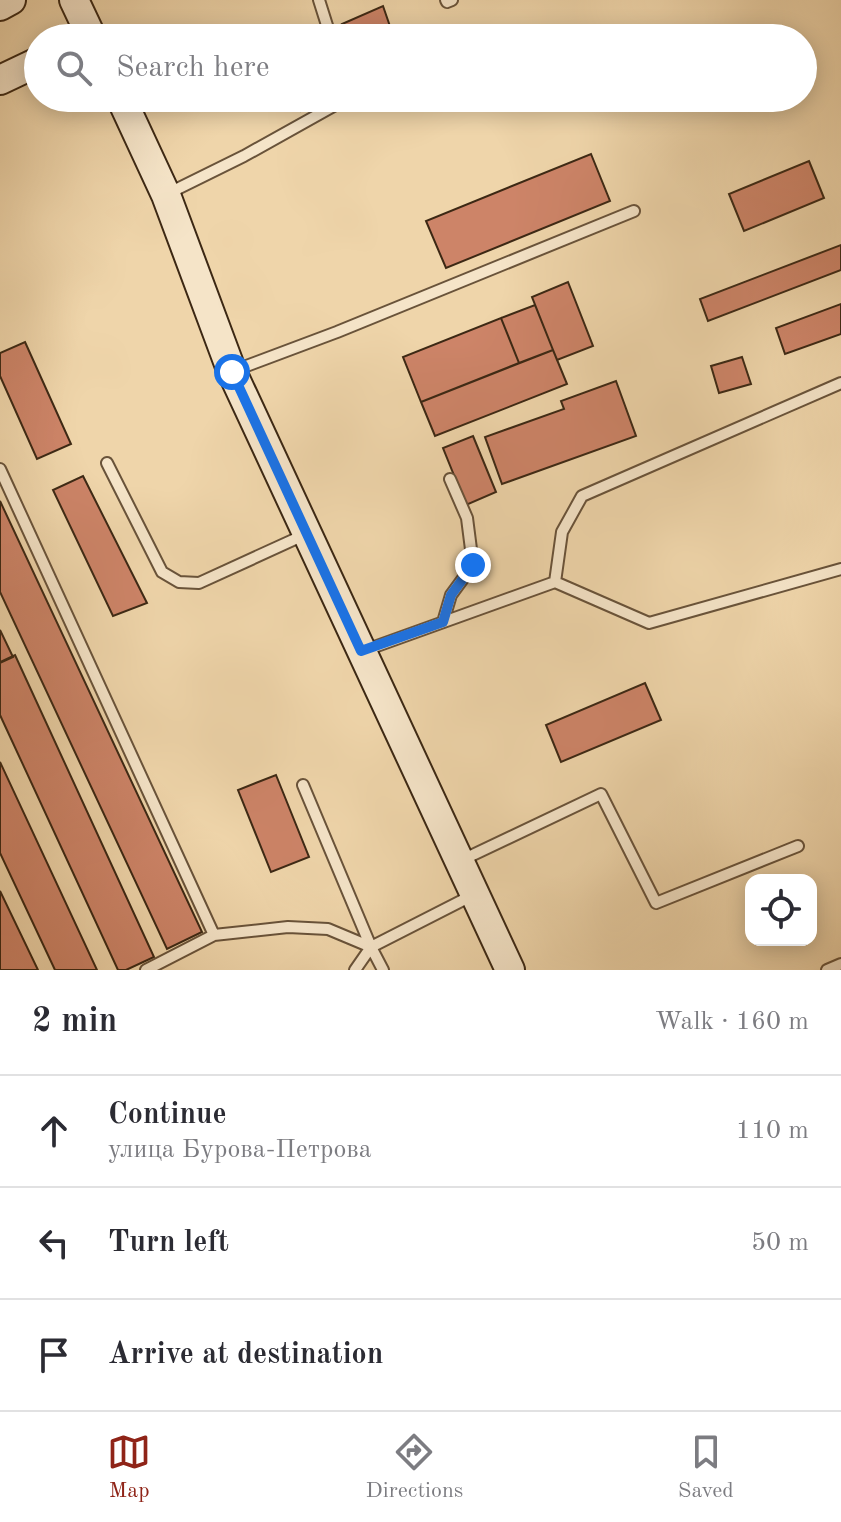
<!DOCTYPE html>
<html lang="en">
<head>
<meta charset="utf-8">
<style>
  :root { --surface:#fff; --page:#f7f7f7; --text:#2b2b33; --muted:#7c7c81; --line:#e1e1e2; --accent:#8f2418 }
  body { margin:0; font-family:"Old Standard TT",serif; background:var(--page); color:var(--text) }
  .controls { position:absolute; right:24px; bottom:24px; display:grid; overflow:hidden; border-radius:16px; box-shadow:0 4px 20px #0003 }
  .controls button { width:72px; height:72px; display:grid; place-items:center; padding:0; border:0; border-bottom:2px solid var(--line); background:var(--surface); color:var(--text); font:40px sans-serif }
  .stop { position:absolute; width:24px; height:24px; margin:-18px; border:6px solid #1a73e8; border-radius:50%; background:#fff }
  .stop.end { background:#1a73e8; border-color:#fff; box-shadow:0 2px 8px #0008 }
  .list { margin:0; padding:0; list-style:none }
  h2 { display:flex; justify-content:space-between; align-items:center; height:104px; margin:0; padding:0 32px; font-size:34px }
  h2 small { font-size:26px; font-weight:400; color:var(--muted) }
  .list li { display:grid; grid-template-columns:52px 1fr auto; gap:24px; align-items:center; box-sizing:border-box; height:112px; padding:0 32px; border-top:2px solid var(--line) }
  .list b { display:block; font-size:30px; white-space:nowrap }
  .list p { margin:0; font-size:26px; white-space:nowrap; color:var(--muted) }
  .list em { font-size:26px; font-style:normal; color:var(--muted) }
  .icon { flex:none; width:44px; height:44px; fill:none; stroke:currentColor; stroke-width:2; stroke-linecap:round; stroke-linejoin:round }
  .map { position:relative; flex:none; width:841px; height:970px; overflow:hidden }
  .search { position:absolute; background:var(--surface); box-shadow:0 4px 20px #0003; left:24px; right:24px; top:24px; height:88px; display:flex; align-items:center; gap:20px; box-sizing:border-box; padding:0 28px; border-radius:44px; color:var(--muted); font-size:30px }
  .sheet { height:440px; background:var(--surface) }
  nav { display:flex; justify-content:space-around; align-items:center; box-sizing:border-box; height:112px; border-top:2px solid var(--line); background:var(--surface); font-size:22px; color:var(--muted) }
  nav a { display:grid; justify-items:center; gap:4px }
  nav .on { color:var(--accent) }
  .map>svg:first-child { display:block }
</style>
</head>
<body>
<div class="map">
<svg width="841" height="970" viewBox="0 0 841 970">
  <rect width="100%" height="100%" fill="#efd5aa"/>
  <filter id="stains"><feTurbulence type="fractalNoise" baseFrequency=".0025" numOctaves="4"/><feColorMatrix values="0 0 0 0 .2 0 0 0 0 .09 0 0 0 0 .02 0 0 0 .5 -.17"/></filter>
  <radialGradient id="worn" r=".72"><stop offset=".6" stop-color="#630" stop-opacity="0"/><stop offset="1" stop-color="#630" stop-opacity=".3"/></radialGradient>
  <path fill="#cd8468" stroke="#3c2814" stroke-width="2" d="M383,6L394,38H350L342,24Z
    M294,98H327L301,111Z
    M591,154L610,201L446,268L426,221Z
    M809,161L824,198L744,231L729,194Z
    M841,245V270L708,321L700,299Z
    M568,282L593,346L557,360L532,297Z
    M841,304V334L785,354L776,328Z
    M535,305L553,350L519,363L501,318Z
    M501,318L519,363L421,402L403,357Z
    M25,342L71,444L37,459L0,376V353Z
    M553,350L567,384L435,436L421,402Z
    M742,357L751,384L719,393L711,366Z
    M616,381L636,436L502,484L485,437L564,409L561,401Z
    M473,436L496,492L466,505L443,448Z
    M83,476L147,603L113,616L53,490Z
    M0,501L202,932L167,949L0,592Z
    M0,630L13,657L0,663Z
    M15,655L154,957L126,970H118L0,715V662Z
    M645,683L661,720L561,762L546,725Z
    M0,762L97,970H55L0,853Z
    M276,775L309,857L271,872L238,790Z
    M0,891L38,970H0Z"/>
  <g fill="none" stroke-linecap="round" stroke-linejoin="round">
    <g stroke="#69533a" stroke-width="14">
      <path id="lane" d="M319,0L331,38
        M446,0L447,2L452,0
        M167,194L244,156L348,98
        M233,371L337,332L634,211
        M107,463L162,572L179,582L199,583L304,535
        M0,469L214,935
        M555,582L562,532L582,496L841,383
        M443,622L451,595L473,565L467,518L450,479
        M363,651L555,582L649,623L841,569
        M303,785L371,947
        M460,861L601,794L656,903L798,846
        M146,970L214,935L288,927L328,929L371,947
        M355,970L371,947
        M383,970L371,947L473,895
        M827,970L841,964"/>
    </g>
    <g stroke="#3c2814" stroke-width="32">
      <path id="secondary" d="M74,0L92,38
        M0,6L11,0
        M0,80L38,62
        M121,98L166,195L232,372L510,970"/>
    </g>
    <use href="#lane" stroke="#f5e4c8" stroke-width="10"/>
    <use href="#secondary" stroke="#f5e4c8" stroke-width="28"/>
  </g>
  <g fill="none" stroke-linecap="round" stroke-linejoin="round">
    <path stroke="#1a73e8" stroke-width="10" d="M232,372L361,651L443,622L451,595L473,565"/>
  </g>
  <rect width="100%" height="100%" filter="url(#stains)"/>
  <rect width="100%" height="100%" fill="url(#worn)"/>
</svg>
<div class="controls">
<button><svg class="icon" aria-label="locate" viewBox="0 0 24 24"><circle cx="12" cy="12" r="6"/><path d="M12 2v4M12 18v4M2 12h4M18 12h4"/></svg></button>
</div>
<div class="stop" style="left:232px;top:372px"></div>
<div class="stop end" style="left:473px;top:565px"></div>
<div class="search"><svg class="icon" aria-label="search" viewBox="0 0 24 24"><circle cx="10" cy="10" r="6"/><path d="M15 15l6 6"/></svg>Search here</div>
</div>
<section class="sheet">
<h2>2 min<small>Walk · 160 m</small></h2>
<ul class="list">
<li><svg class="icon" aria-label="ahead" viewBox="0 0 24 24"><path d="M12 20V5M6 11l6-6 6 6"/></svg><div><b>Continue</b><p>улица Бурова-Петрова</p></div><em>110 m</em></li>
<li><svg class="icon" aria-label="left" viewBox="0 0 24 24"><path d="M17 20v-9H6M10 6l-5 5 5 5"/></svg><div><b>Turn left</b></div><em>50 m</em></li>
<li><svg class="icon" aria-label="arrive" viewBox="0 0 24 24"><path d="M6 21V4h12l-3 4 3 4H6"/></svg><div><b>Arrive at destination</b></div></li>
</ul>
</section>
<nav>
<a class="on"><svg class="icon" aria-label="map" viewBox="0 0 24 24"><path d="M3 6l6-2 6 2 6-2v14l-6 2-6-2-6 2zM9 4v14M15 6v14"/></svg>Map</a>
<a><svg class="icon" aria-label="directions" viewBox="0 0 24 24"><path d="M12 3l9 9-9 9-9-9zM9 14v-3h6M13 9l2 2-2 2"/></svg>Directions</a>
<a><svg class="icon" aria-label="saved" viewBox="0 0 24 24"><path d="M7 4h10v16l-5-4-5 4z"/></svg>Saved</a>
</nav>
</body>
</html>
